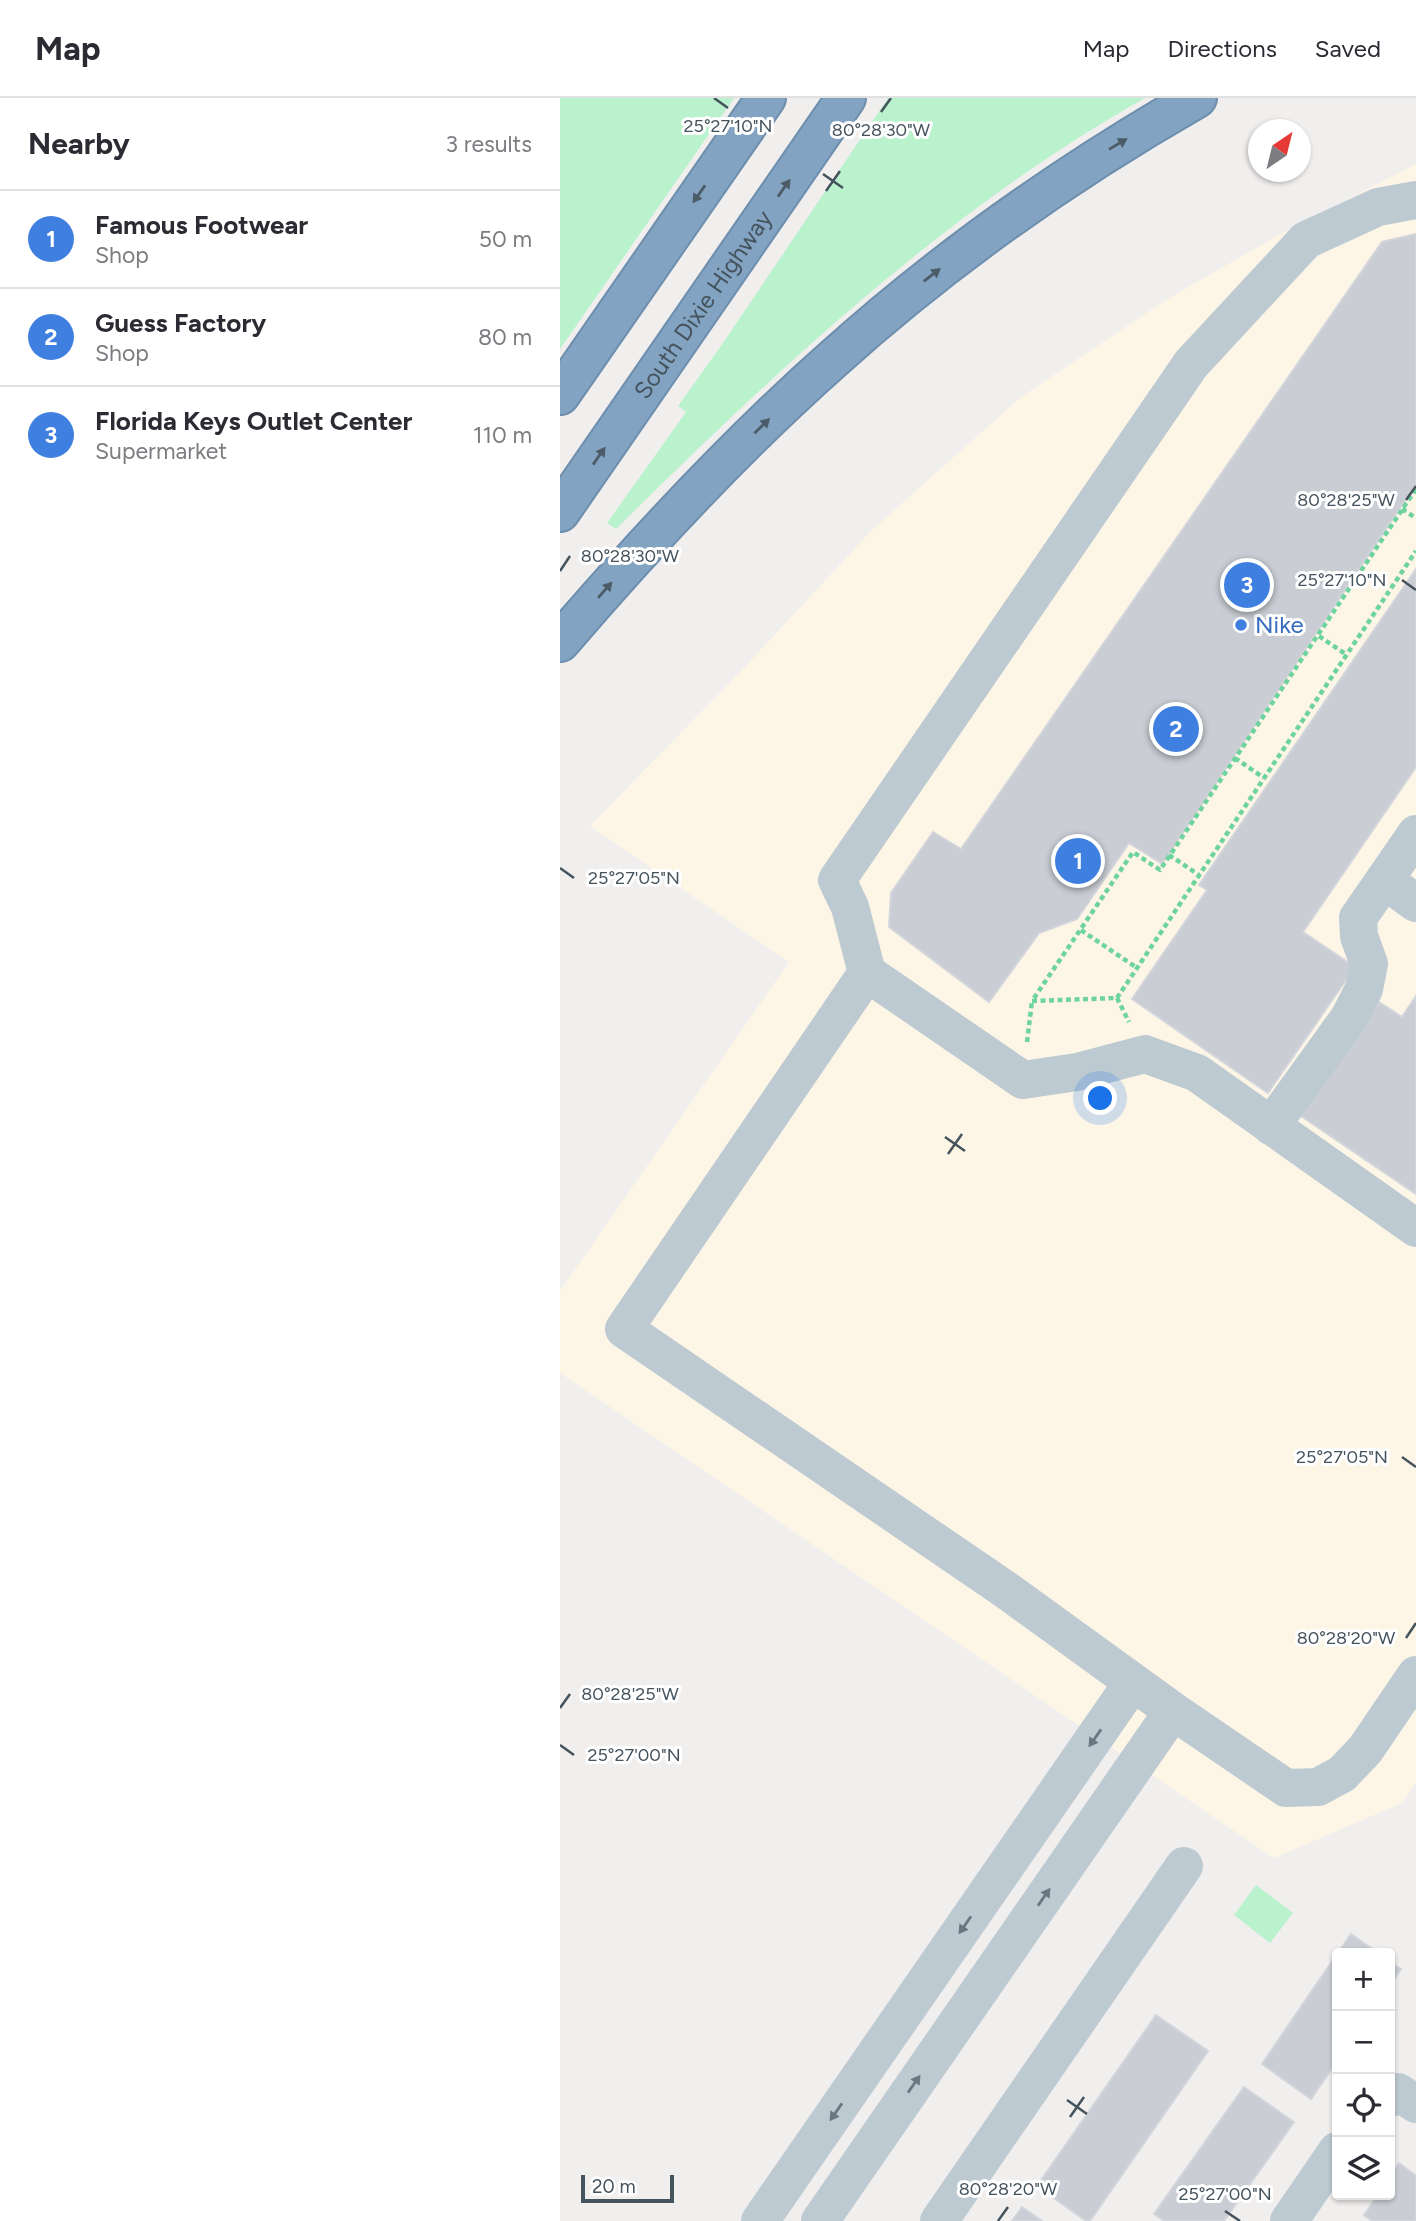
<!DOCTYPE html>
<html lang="en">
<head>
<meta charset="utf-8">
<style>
  :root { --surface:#fff; --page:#f7f7f7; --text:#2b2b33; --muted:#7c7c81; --line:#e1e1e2; --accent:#0b75ef }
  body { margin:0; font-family:Figtree,sans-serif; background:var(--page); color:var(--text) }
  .controls { position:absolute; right:21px; bottom:21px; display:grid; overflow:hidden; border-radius:7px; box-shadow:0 2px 5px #0004 }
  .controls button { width:63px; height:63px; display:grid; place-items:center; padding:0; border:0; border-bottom:2px solid var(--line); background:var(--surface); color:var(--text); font:35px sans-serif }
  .compass { position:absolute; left:688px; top:21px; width:63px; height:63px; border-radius:50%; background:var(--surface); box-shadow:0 2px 5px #0004; rotate:35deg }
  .scale { position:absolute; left:21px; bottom:18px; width:93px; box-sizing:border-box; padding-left:7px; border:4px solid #45535d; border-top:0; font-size:19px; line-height:24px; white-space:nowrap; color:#45535d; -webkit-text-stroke:5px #fff; paint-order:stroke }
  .you { position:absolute; left:541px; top:1001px; width:24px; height:24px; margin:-18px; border:5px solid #fff; border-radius:50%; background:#1a73e8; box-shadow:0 0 0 10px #1a73e833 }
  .badge { display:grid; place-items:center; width:46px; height:46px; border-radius:50%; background:var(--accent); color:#fff; font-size:23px; font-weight:700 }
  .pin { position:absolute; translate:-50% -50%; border:4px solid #fff; box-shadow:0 2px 7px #0006 }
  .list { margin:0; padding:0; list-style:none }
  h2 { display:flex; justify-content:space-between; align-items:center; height:91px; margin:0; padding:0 28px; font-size:30px }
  h2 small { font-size:23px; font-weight:400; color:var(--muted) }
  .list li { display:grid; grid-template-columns:46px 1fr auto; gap:21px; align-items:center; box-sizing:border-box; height:98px; padding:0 28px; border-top:2px solid var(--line) }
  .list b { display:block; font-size:26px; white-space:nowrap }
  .list p { margin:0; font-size:23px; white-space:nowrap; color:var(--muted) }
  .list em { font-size:23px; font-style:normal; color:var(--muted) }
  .icon { flex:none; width:38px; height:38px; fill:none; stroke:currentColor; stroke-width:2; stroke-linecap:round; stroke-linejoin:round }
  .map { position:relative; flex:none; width:856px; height:2123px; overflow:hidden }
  header { display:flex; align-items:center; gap:42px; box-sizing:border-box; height:98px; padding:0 35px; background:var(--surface); border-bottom:2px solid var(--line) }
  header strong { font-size:33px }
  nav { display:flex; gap:38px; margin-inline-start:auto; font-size:24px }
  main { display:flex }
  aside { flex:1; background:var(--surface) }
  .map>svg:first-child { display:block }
</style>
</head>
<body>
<header>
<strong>Map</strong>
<nav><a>Map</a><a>Directions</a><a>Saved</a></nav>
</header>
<main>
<aside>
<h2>Nearby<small>3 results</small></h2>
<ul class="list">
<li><span class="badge" style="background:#3f7fe0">1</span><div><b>Famous Footwear</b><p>Shop</p></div><em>50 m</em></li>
<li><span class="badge" style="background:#3f7fe0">2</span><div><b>Guess Factory</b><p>Shop</p></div><em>80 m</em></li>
<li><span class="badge" style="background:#3f7fe0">3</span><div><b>Florida Keys Outlet Center</b><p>Supermarket</p></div><em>110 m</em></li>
</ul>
</aside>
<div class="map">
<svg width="856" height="2123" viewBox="0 0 856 2123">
  <rect width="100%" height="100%" fill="#f1eeee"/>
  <path fill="#fdf6e6" d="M856,66V1684L842,1705L714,1760L0,1275V1193L229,864L30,728L183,571L311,433L461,299L606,202L717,138Z"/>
  <path fill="#b9f2cd" d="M0,0H174L0,251Z
    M328,0H585C385,113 218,271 56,431L47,425L126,314L118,308L161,248Z
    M696,1787L733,1815L710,1845L674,1817Z"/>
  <path fill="#caced4" stroke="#d2d5db" stroke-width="2" d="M856,136V386L602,766L569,745L517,821L479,835L429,904L329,829L331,795L373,734L401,751L822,144Z
    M856,471V669L743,834L795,869L708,995L572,901L647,792L639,787Z
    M856,898V1096L741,1018L819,904L842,919Z
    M791,1836L818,1855H778Z
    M777,1856V1963L751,2001L702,1966Z
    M830,1864L841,1871L830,1887Z
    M596,1917L648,1953L530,2123H526L477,2088Z
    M684,1989L734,2024L664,2123H604L594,2116Z
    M839,2065L856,2078V2123H812L804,2117L818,2097H830V2079Z
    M462,2109L482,2123H452Z"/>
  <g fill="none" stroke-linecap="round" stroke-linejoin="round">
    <g stroke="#6d8ead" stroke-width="42">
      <g id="highway">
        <path d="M0,297L206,0"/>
        <path id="s1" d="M0,414L286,0"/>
        <path d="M0,544C85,445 174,349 272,262C384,161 506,75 637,0"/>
      </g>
    </g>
    <path stroke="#6ed39e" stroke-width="4.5" stroke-dasharray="5 3.5" stroke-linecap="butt" d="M856,391L600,772L573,754L472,903L557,900L856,453
      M842,411L856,420
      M759,538L787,557
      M675,660L704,680
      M609,757L639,777
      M521,832L577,870
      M557,900L569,924
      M467,944L472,903"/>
    <path stroke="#becad2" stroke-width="38" d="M824,782L856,805
      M307,875L290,809L277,782L631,266L746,142L818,109L856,102
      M711,1028L789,920L804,891L809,866L799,838L798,820L856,736
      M856,1130L637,975L585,956L517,974L463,982L307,875L64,1231L446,1492L613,1613L726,1690L758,1689L782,1676L805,1652L856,1577
      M830,2000L838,1994L856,2006
      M200,2123L573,1584
      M260,2123L613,1613
      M379,2123L624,1768
      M729,2123L777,2053"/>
    <use href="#highway" stroke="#82a3c1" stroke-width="38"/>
  </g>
  <defs><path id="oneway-solid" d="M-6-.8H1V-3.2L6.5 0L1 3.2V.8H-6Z" transform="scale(1.75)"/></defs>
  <g fill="#4b5b67">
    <use href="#oneway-solid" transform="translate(558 46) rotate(-31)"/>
    <use href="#oneway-solid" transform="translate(224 90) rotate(-55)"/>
    <use href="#oneway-solid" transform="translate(139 96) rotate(125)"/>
    <use href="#oneway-solid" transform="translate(372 177) rotate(-38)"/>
    <use href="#oneway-solid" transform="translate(202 328) rotate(-44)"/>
    <use href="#oneway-solid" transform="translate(39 358) rotate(-55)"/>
    <use href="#oneway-solid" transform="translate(45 492) rotate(-49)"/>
  </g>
  <g fill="#697780">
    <use href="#oneway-solid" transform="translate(535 1640) rotate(125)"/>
    <use href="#oneway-solid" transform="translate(484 1799) rotate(-55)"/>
    <use href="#oneway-solid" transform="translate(405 1827) rotate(125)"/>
    <use href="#oneway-solid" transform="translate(354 1986) rotate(-55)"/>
    <use href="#oneway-solid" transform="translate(276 2014) rotate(125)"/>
  </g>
  <path fill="none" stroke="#45535d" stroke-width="2.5" d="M154,0L168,10M321,14L331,0M263,76L283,90M266,93L280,73M846,402L856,388M0,473L10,458M842,482L856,492M0,770L14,780M385,1039L405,1053M388,1056L402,1036M842,1359L856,1369M846,1540L856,1525M0,1610L10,1596M0,1647L14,1657M507,2002L527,2016M510,2019L524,1999M665,2113L680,2123M438,2123L448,2109"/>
  <circle fill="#3f7fe0" stroke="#fff" stroke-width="2.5" cx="681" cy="527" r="7"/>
  <g text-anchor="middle" stroke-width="6" stroke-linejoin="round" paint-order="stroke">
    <g font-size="24" fill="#45535d" stroke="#fff">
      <text dy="8" stroke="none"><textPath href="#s1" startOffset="252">South Dixie Highway</textPath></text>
    </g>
    <g font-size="24" fill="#366cbe" stroke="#fff" text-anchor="start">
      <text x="695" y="535">Nike</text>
    </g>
  </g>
  <g font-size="18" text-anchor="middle" fill="#45535d" stroke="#fff" stroke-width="6" stroke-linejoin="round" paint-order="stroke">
    <text x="168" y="34">25°27'10"N</text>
    <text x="321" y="38">80°28'30"W</text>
    <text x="786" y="408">80°28'25"W</text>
    <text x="70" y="464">80°28'30"W</text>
    <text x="782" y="488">25°27'10"N</text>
    <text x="74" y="786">25°27'05"N</text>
    <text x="782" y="1365">25°27'05"N</text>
    <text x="786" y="1546">80°28'20"W</text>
    <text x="70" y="1602">80°28'25"W</text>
    <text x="74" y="1663">25°27'00"N</text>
    <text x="448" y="2097">80°28'20"W</text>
    <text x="665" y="2102">25°27'00"N</text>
  </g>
</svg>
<div class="controls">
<button>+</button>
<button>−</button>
<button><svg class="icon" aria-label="locate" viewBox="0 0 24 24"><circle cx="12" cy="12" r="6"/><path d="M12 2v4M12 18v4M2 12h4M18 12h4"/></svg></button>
<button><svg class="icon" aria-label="layers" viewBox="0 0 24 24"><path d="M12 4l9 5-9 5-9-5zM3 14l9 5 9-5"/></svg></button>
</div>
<svg class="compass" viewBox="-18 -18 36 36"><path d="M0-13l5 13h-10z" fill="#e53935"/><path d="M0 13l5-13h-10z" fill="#7c7c81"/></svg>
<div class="scale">20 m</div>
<div class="you"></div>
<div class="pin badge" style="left:518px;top:763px;background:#3f7fe0">1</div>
<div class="pin badge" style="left:616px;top:631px;background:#3f7fe0">2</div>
<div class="pin badge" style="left:687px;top:487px;background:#3f7fe0">3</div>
</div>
</main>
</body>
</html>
